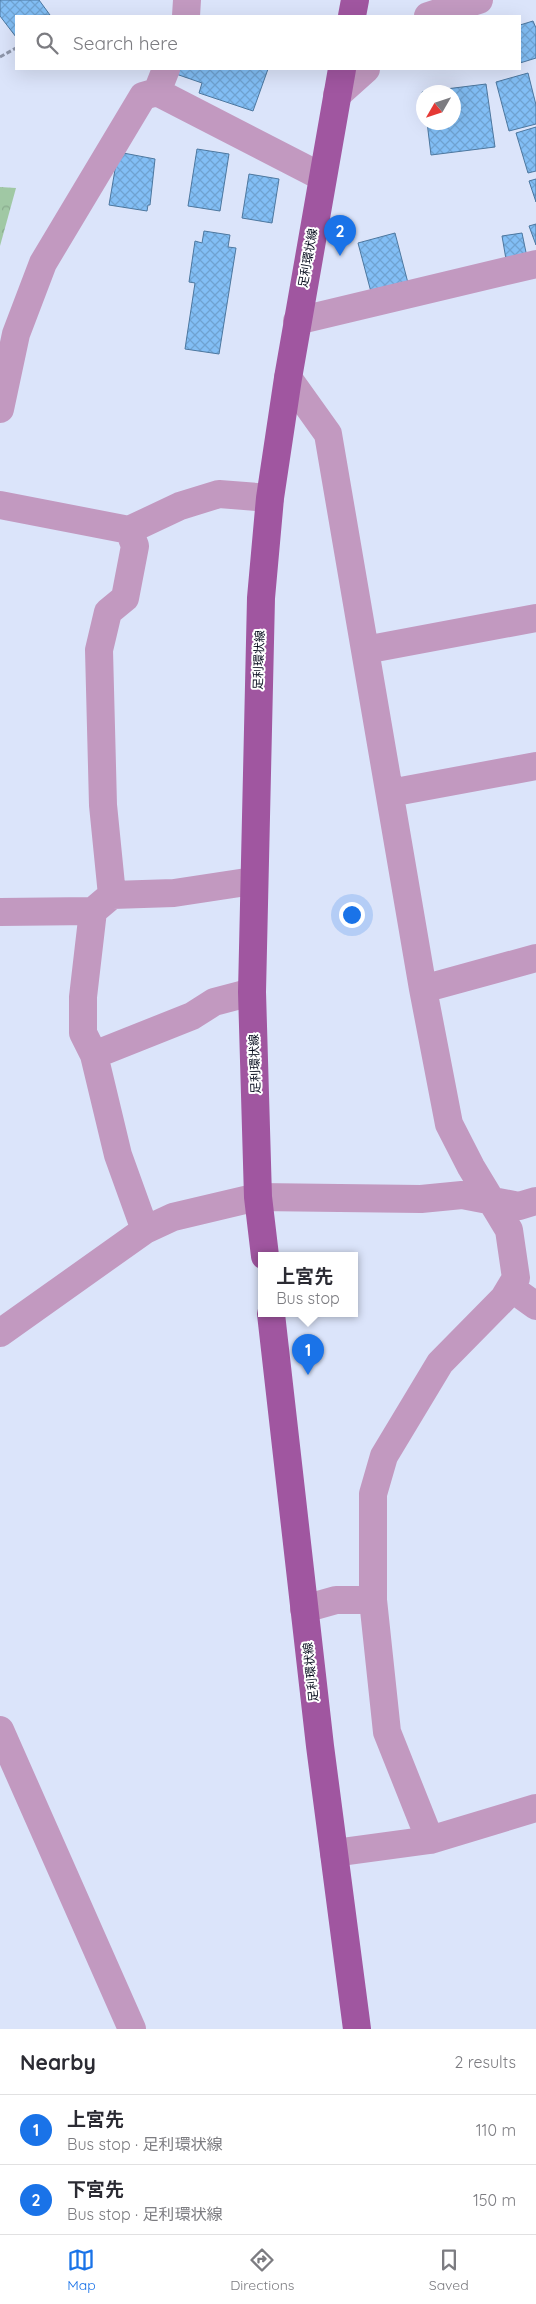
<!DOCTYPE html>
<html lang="en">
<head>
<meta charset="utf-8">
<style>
  :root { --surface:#fff; --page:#f2f2f3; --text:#2b2b33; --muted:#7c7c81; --line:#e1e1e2; --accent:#1a73e8 }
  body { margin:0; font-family:Quicksand,"Noto Sans JP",sans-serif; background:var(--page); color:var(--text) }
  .compass { position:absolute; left:416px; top:85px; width:45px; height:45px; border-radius:50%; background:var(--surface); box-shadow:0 5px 20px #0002; rotate:231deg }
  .you { position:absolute; left:351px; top:914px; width:18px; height:18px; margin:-12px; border:4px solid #fff; border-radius:50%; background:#1a73e8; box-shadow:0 0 0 8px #1a73e833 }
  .badge { display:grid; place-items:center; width:32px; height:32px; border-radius:50%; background:var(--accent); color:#fff; font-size:16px; font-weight:700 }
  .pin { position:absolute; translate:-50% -41px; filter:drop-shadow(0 1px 2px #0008) }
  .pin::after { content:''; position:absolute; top:26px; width:18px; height:15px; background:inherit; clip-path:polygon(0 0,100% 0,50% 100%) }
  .popup { position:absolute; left:258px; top:1252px; width:100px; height:65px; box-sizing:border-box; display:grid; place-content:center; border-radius:0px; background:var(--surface); filter:drop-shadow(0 1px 4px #0005); font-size:16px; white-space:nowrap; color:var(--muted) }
  .popup b { font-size:19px; color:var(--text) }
  .popup::after { content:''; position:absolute; left:50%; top:100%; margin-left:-10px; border:10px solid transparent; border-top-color:var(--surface) }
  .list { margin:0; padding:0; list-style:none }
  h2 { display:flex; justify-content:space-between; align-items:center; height:65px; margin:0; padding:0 20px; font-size:21px }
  h2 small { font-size:16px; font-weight:400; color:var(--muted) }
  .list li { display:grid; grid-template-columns:32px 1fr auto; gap:15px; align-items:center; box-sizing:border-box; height:70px; padding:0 20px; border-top:1px solid var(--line) }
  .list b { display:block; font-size:19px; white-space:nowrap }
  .list p { margin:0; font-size:16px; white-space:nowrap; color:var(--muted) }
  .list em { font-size:16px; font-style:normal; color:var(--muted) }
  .icon { flex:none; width:28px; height:28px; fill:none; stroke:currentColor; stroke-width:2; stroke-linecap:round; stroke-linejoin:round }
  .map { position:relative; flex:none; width:536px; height:2029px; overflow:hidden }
  .search { position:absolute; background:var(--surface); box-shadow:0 5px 20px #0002; left:15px; right:15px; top:15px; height:55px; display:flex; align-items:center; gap:12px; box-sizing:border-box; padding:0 18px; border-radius:0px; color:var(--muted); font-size:19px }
  .sheet { height:205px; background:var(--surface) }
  nav { display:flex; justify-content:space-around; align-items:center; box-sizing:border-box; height:70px; border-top:1px solid var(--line); background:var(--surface); font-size:14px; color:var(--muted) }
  nav a { display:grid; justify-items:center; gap:2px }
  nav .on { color:var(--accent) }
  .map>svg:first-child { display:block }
</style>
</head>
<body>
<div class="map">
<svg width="536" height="2029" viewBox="0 0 536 2029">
  <defs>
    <pattern id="forest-crowns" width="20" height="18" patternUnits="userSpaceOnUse" patternTransform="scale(1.25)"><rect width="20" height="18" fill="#a0c8a4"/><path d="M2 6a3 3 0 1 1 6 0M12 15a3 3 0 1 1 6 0" fill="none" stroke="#88aa8d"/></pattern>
    <pattern id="building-cross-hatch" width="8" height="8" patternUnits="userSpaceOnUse" patternTransform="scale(1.25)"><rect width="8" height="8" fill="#82bef5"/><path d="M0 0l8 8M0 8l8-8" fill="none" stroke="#6fa2d1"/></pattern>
  </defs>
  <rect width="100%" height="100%" fill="#dbe4fa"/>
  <path fill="url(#forest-crowns)" d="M0,187L16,188L0,246Z"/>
  <path fill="url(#building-cross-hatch)" stroke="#4c779f" d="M0,0H39L50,15L16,16V37L0,16Z
    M533,21L536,28V58L520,63V25Z
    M177,69H268L253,111L199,93L202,83L176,74Z
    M528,73L536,105V124L509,131L496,82Z
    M486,84L495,147L431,155L427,122H454V92H424V100L422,92Z
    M536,127V171L528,173L516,133Z
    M197,149L229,154L220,211L188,206Z
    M118,152L155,159L150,205H148L147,211L109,205Z
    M249,174L279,179L272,223L242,218Z
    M536,179V202L529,181Z
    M536,224V245L529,226Z
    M204,231L230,235L228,247L236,248L219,354L185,349L195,283L189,282L195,241L202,243Z
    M395,233L408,283L371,292L358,243Z
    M522,233L528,262L507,265L502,236Z"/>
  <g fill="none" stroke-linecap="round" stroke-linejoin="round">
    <path stroke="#8d95a9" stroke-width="3" stroke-dasharray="5 2.5" stroke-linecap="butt" d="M0,57L16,48"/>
    <path stroke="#c299c0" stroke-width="28" d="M186,16L187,0
      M428,16L479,0
      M166,69L157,92L322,177
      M337,95L366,69
      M297,321L536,264
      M288,378L328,434L423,989L449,1124L471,1167L509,1230L516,1278L504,1298L440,1363L384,1456L373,1494V1600H336L304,1609
      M0,409L16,334L43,263L143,96L157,92
      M0,505L129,530L180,506L219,494L270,498
      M129,530L135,546L125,598L108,612L99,650L103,805L112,895L93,911L83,997V1033L94,1055L118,1155L145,1230
      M365,650L536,618
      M390,793L536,766
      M112,895L174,893L253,881
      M0,912L93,911
      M423,989L536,958
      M94,1055L192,1016L214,1002L252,992
      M511,1288L536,1306
      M0,1333L145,1230L173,1217L258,1197L421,1199L462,1195L519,1206L536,1201
      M373,1600L387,1732L430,1840
      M0,1730L132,2029
      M334,1853L430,1840L536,1808"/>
    <path stroke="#a056a0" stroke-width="28" d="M352,16L355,0
      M265,1256L258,1197L252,992L261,598L270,498L288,378L342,69
      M271,1314L320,1746L357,2029"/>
  </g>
  <g text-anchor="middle" stroke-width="4" stroke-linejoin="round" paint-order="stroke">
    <g font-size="12" fill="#050b1c" stroke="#fff">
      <text transform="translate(308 258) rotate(-80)" y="4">足利環状線</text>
      <text transform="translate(259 660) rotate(-88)" y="4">足利環状線</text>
      <text transform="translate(255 1064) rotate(-92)" y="4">足利環状線</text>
      <text transform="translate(311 1672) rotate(-96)" y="4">足利環状線</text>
    </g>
  </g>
</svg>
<svg class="compass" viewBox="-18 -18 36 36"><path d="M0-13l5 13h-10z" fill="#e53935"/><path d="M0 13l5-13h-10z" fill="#7c7c81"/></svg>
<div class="you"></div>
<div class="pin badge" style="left:308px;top:1375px">1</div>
<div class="popup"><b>上宮先</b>Bus stop</div>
<div class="pin badge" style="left:340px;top:256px">2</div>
<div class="search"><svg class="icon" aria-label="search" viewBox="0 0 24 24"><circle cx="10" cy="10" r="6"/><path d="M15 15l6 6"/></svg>Search here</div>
</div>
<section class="sheet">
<h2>Nearby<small>2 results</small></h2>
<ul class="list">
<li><span class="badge">1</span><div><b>上宮先</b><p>Bus stop · 足利環状線</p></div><em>110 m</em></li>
<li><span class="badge">2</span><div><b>下宮先</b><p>Bus stop · 足利環状線</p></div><em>150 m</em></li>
</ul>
</section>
<nav>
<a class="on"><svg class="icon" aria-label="map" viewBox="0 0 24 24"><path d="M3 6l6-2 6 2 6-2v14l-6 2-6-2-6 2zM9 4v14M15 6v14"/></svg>Map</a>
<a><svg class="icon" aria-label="directions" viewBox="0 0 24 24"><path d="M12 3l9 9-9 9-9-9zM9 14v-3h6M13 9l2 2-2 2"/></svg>Directions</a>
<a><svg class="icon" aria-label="saved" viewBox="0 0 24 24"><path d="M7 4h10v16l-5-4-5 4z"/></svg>Saved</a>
</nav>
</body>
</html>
